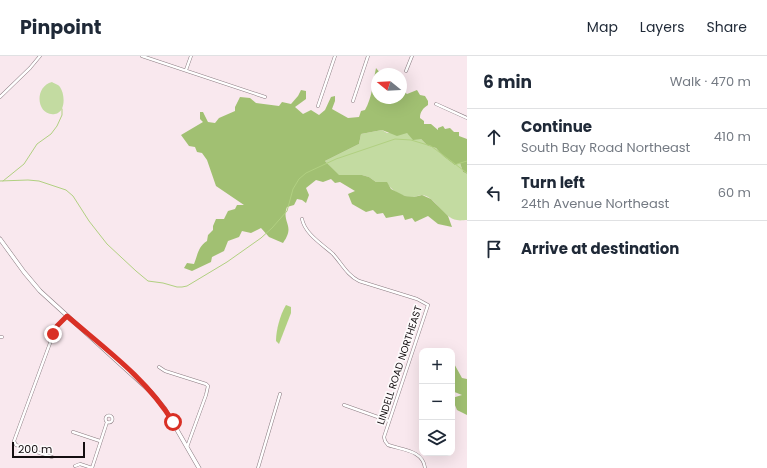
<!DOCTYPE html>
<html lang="en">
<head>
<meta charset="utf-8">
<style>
  :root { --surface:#fff; --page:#f2f2f3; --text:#1f2937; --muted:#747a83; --line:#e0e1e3 }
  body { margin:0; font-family:Poppins,sans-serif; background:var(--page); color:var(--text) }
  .controls { position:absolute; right:12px; bottom:12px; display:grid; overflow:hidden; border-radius:8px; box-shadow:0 4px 16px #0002 }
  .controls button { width:36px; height:36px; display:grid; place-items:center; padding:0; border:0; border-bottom:1px solid var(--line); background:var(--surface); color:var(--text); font:20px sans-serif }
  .compass { position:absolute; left:371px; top:12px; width:36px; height:36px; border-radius:50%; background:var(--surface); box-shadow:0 4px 16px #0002; rotate:288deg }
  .scale { position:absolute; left:12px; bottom:10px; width:73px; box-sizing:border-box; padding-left:4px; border:2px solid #140e10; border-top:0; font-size:11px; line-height:14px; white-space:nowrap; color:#140e10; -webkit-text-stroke:3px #fdfafb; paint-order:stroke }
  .stop { position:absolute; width:12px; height:12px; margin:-9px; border:3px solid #d93025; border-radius:50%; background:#fff }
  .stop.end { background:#d93025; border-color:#fff; box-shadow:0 1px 4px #0008 }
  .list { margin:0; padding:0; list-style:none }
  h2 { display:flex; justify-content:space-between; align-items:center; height:52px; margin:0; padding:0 16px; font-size:17px }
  h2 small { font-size:13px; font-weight:400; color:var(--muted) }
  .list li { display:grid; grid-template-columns:26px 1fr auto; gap:12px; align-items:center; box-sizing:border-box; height:56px; padding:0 16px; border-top:1px solid var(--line) }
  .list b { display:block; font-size:15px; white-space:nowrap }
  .list p { margin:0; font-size:13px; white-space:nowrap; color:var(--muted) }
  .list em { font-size:13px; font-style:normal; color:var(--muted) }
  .icon { flex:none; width:22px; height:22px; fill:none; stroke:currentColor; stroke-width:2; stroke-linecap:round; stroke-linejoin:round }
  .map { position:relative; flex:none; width:467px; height:412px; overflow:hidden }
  header { display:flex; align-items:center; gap:24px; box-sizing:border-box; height:56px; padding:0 20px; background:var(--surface); border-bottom:1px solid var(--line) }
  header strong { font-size:19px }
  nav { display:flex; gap:22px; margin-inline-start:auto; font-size:14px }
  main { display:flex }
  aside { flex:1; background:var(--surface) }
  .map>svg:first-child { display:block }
</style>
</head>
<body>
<header>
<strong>Pinpoint</strong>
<nav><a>Map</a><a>Layers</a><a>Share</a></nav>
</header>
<main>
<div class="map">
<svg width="467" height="412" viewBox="0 0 467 412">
  <rect width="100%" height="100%" fill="#f9e8ee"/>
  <path fill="#c3dba1" d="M52,26C55,28 58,28 60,31C65,38 66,56 55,58C37,61 33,31 52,26Z
    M382,74L387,77H407L421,83L428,90L436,92L442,99L460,107L463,116L467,118V164C464,164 460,165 457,164C443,162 435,140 422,139C419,139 416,141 413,141C402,141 392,135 386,126H376L369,121L362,119L339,120L325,105L359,88L361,78Z"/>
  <path fill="#a1c072" d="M376,12L381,18H377V42H401V33L407,38L417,34L420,39L425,40L428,45V49C423,52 420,56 420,62L424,65V68H431L438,74V72L443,70L445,73L450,72L454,76H459V80L467,83V118L463,116L460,107L455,109L442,99L436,92L428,90L421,83L413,84L407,77L397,80L382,74L361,78L359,88L325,105L339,119H362L369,121L376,126H387L391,133L405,140L414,141L422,139L431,143L448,160L452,171L438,168L428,160L415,166L412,162L405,164L403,159L386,162L383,157L377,158L373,154L366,156L352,148L348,138L355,135L340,126L335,127L331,123L323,126L316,124L306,132L309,139L306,147L302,144L297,143L294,149L287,151C281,167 296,169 283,187L269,181L261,172L251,177L242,175L239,181L228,185L224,195L212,201L211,206L192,215L184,212L187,207L194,208C198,198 198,191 207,185L208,179L213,174V170L216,163H224L228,155L235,153L237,149H244L216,130L207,104L202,97L197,96L195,91L189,90L181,79L203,66L200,63V56H203L208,66L215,67L219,62L235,55V51L240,41L250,42L256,47L279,50L282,46L291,48L298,40L301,34L306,35V43L295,51L303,58L311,54L319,59L325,54L331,41L335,40V45L332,53L348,62L359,61L361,55L365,54C372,42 373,26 376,12Z
    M452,304L462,322L467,323V359L457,354L452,342L462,339L452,335Z"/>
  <path fill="#b1d081" d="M286,249L291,251V257L279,288L276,285C276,274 280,259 286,249Z"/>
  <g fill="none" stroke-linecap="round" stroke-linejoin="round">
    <path stroke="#b1d081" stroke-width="1" d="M457,108L467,105
      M0,125L28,124L39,125L66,134L73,140L89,165L107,188L136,215L148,225L163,227L177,231H182L187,230L227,206L261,182L272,172L287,155L293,133L299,123L306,117L336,103L395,83L411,84L431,90L467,117
      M3,125L24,108L37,88L51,78L57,70L62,59V53"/>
    <g stroke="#8a7b80" stroke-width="3.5">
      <path id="street" d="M142,0L265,41
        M186,14L191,0
        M406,15L412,0
        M0,41L30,12L40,0
        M353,45L368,0
        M436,48L467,62
        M318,50L335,0
        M302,163C305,178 322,188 333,198C342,208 347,219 359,225L417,243L428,249L384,381L385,385L388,389C402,394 423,394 425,412
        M0,281H2
        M159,311L165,315L206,328L208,330L206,339L187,391
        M344,349L389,365
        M105.5 363a3.5 3.5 0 1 1 7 0a3.5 3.5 0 1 1-7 0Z
        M73,376L100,385
        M52,401L16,389L14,385L53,279L57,270L67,260
        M75,410L80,408L92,412
        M92,412L107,366
        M258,412L280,338"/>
    </g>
    <g stroke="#8a7b80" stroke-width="4.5">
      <path id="secondary" d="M0,183L24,216L40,235L151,336L165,353L199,412"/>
    </g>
    <use href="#street" stroke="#fff" stroke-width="2.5"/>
    <use href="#secondary" stroke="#fff" stroke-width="3.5"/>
  </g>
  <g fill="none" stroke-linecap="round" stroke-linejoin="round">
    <path stroke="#d93025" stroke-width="5" d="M53,278L57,270L67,260C104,292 147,323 173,366"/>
  </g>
  <g text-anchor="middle" stroke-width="3.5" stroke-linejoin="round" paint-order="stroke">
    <g font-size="10" fill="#140e10" stroke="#fdfafb">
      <text transform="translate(399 309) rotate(-72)" y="4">LINDELL ROAD NORTHEAST</text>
    </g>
  </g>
</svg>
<div class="controls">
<button>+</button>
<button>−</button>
<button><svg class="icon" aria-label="layers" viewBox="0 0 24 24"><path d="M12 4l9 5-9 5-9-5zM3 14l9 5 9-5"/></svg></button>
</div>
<svg class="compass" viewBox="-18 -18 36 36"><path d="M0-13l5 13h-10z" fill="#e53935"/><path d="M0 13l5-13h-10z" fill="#747a83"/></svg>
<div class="scale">200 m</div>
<div class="stop" style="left:173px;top:366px"></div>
<div class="stop end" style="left:53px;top:278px"></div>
</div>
<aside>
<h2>6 min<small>Walk · 470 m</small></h2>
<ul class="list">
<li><svg class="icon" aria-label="ahead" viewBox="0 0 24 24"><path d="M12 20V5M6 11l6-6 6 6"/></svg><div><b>Continue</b><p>South Bay Road Northeast</p></div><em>410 m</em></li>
<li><svg class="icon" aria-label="left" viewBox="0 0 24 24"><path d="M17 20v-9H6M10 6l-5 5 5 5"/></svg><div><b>Turn left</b><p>24th Avenue Northeast</p></div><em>60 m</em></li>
<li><svg class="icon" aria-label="arrive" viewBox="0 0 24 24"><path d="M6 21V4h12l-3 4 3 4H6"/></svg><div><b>Arrive at destination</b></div></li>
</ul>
</aside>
</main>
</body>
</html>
